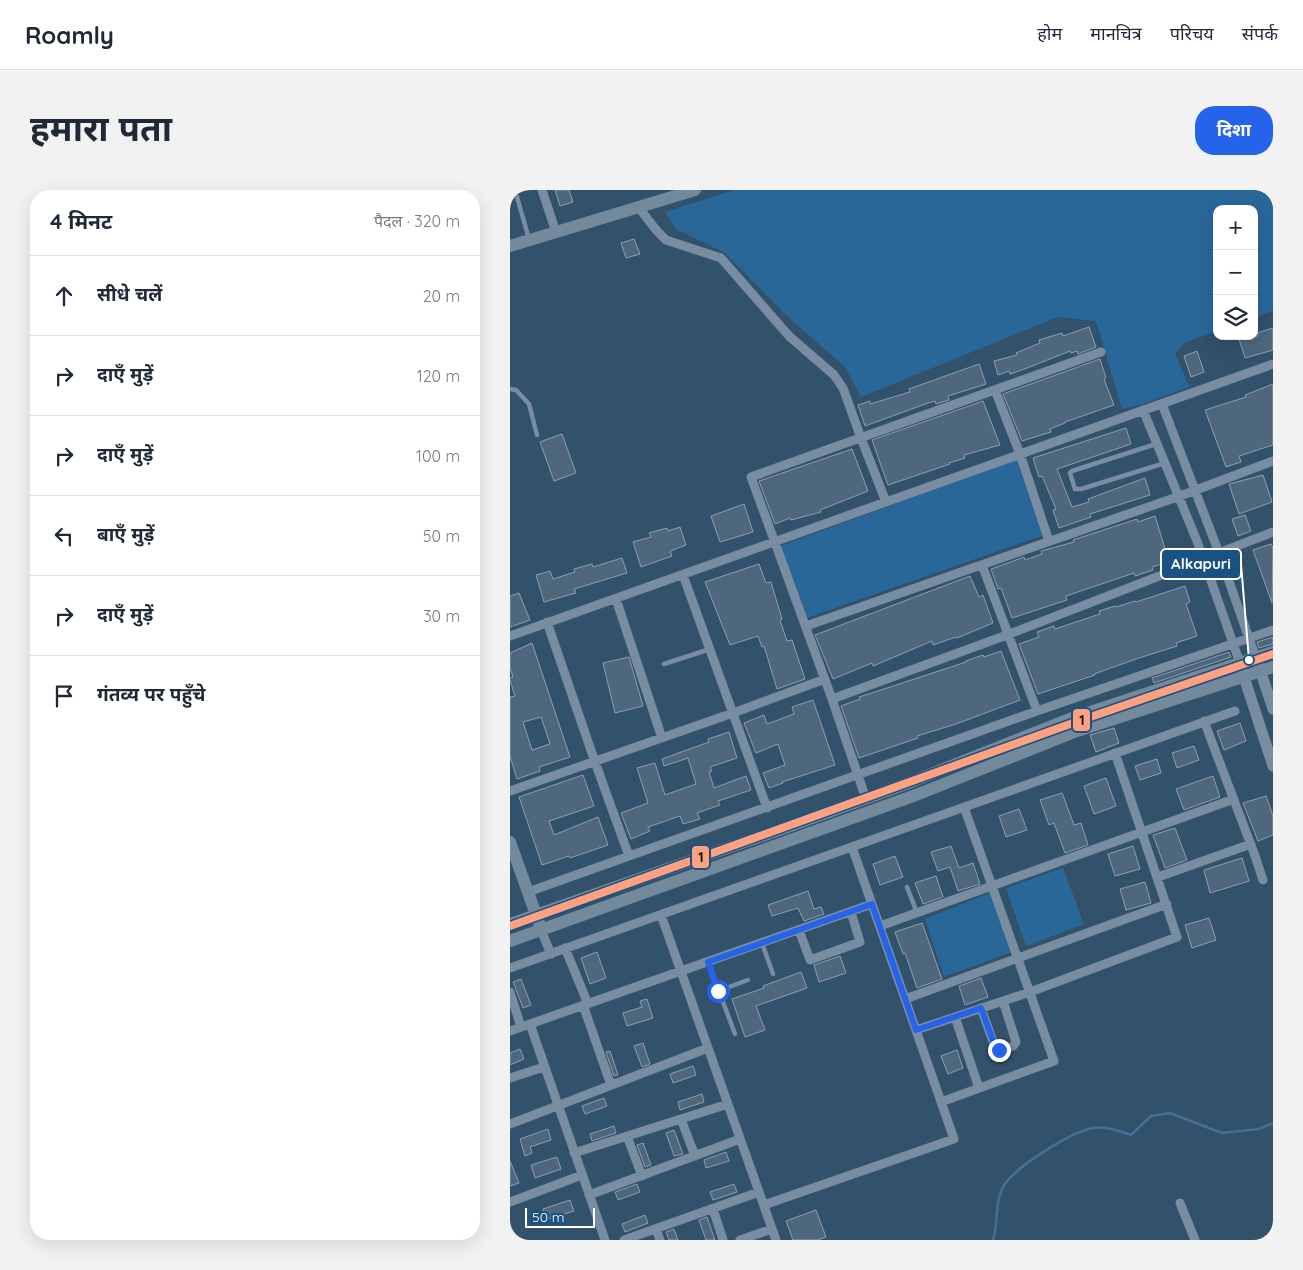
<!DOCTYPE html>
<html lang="hi">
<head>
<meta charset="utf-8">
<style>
  :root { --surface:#fff; --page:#f2f2f3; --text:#1f2937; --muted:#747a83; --line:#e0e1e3; --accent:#2563eb }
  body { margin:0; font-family:Quicksand,"Noto Sans Devanagari",sans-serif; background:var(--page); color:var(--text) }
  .controls { position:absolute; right:15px; top:15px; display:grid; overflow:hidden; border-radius:10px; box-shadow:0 5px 20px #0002 }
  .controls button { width:45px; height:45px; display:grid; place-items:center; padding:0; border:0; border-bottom:1px solid var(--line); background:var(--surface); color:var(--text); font:25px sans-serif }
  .scale { position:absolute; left:15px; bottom:12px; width:70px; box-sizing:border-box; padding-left:5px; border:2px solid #fff; border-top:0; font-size:14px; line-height:18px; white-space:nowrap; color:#fff; -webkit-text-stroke:4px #1a5283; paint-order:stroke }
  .stop { position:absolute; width:15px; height:15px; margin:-11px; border:4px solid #2563eb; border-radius:50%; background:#fff }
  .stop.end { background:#2563eb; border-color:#fff; box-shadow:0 1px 5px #0008 }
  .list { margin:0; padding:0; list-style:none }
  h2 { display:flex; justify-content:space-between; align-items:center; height:65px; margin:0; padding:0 20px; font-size:21px }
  h2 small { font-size:16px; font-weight:400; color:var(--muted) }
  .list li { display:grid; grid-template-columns:32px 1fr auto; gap:15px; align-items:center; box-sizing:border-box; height:80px; padding:0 20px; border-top:1px solid var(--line) }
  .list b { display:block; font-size:19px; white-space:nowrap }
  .list em { font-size:16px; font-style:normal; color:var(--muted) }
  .icon { flex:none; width:28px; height:28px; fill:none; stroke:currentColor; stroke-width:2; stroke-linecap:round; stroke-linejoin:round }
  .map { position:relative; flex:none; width:763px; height:1050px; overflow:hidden; border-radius:20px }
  header { display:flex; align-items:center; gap:30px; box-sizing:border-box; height:70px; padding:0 25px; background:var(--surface); border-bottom:1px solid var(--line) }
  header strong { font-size:24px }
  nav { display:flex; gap:28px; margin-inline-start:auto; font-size:18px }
  .intro { display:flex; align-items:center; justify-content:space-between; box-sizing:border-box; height:120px; padding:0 30px }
  h1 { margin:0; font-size:35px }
  .button { padding:12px 22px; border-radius:20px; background:var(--accent); color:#fff; font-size:18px; font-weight:700 }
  main { display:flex; gap:30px; padding:0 30px }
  aside { flex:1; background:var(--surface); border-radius:20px; box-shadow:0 5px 20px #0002 }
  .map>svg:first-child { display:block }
</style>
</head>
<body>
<header>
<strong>Roamly</strong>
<nav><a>होम</a><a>मानचित्र</a><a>परिचय</a><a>संपर्क</a></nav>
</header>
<div class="intro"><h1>हमारा पता</h1><a class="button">दिशा</a></div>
<main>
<aside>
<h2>4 मिनट<small>पैदल · 320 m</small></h2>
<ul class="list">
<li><svg class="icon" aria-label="ahead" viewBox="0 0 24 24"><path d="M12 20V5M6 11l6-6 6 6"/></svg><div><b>सीधे चलें</b></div><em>20 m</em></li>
<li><svg class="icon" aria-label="right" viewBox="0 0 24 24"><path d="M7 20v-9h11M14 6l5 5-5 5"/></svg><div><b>दाएँ मुड़ें</b></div><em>120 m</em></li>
<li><svg class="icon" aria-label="right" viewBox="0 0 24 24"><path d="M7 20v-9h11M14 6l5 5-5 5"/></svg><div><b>दाएँ मुड़ें</b></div><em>100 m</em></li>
<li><svg class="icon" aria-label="left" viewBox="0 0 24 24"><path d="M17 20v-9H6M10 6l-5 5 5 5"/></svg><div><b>बाएँ मुड़ें</b></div><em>50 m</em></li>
<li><svg class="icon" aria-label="right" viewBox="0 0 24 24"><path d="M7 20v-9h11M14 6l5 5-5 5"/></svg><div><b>दाएँ मुड़ें</b></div><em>30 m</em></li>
<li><svg class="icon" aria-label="arrive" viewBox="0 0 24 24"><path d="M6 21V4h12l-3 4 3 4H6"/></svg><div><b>गंतव्य पर पहुँचे</b></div></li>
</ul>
</aside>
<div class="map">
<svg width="763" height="1050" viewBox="0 0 763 1050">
  <rect width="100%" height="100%" fill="#32516b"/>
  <path fill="#2a6799" d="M224,0H763V121L744,128V19H707V141L676,152L665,163L679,197L639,212L612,219L586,131L548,127L351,207L335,177L276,125L215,63L166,39L155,22Z
    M508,269L534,345L291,430L265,358Z
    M553,678L574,734L516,756L496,698Z
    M480,703L502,762L434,787L415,729Z"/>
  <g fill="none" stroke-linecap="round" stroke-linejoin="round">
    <path stroke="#476f93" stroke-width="2.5" d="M483,1050C489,1031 484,1015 493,997C503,978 561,942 583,938C595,936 609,941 621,945L641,926L660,923L712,943L749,939L763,933"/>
  </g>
  <path fill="#4e677c" stroke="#8c9faf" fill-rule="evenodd" d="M45,0H59L63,12L50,16Z
    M124,49L130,64L116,68L111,53Z
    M579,137L586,157L568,164L567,161L561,163L560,161L512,180L500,184L499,181L488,185L484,171L507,165L506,163L530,153L529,150L552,143L553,146Z
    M763,138V160L735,168L728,146H748L747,143Z
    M687,161L694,182L681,187L674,166Z
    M590,169L596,188L594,189L604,215L555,232V233L540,239L541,242L512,251L493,204Z
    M469,174L476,194L438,206L439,210L426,214L425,211L418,213L355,236L348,215L360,211V214L400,202L399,199Z
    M763,194V255L729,266L731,272L716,277L695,220L736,207L735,205Z
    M473,211L490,255L454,265L455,268L439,273L440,274L378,295L362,250Z
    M616,238L621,254L547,279L562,317L579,312L578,309L635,288L640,305L580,324L581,327L549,338L543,320L546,319L532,286L529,287L523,268Z
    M52,244L66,283L44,291L30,252Z
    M342,259L358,301L310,320L311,322L281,330L280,328L265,334L249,291Z
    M753,285L762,312L729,324L719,294Z
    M234,314L243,342L210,352L201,326Z
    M735,325L741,341L728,346L722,329Z
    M645,326L659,372L642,377L643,380L625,386L624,383L556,406L557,410L502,428L491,398L488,399L481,379L514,367L515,370L532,364L531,361L564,352L563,350L627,329L628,332Z
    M170,337L176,355L160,361L162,366L131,377L123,352L141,347L139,343L157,338L158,341Z
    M761,354L763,358L762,413L743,360Z
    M112,368L117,383L64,399L66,403L34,412L26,385L40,381L43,389L65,382L64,379L82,374L83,377Z
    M249,374L256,393L261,392L272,429L270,430L277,451L282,450L295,489L267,499L254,456L252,457L248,446L220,455L195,392Z
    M460,386L469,407L473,405L483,433L447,448L446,447L423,455L422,451L363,476L362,473L323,489L305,445Z
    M675,396L680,412L676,414L687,446L666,453L667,456L626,469L584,484L585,485L528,504L509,454L529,447L527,442L544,436L545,439L590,424L589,421L605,416L606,417L625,411L626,412Z
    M9,403L20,430L0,437V406Z
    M763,447V454L749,458L747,452Z
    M22,453L60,567L29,577L30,581L7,589L0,566V507L5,506L0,490V488L3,487L0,477V463ZM31,527L40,554L22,560L13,532Z
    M491,461L510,510L446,534L407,546L408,548L349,568L331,516L350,509L349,507L365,502L456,472V471L473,465L474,467Z
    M719,462L721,467L644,493L642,488Z
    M119,467L133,516L105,523L93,473Z
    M303,510L325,575L272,592L273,593L259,598L253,583L275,575L268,554L246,563L234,533L254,525L257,534L284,524L282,517Z
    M730,533L736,551L714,560L707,541Z
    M604,538L609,553L586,562L580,545Z
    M219,542L227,568L200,577L202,581L199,582L204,598L236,586L241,600L208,611L210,615L187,623L190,629L173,634L170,626L138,637L140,641L121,649L111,623L138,613L127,578L145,573L155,605L186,594L178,568L154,576L152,569L199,552L198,549Z
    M684,556L689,570L667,578L662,563Z
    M647,569L651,583L630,590L625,576Z
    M73,585L84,616L39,631L44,645L88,627L98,655L60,668L59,666L32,675L9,607Z
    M703,586L710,607L674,620L666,599Z
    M596,588L606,616L584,624L574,596Z
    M552,603L564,635L571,633L578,655L555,663L544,633L539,635L530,610Z
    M756,606L763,626V645L748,651L733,613Z
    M509,619L517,640L496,647L489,626Z
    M665,638L677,670L655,678L643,645Z
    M441,656L449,678L463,673L470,694L448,701L440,677L428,681L421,662Z
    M623,656L630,679L605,686L598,664Z
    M385,666L393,687L370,695L363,674Z
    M732,668L739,691L700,703L694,680Z
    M426,686L433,707L413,714L405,693Z
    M635,692L641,713L616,720L610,699Z
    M298,701L304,719L311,717L314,724L294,731L288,718L262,726L258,715Z
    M699,728L706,750L682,758L675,735Z
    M412,733L432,789L407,798L395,763L393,764L385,742Z
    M87,762L96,788L80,794L71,768Z
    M330,766L336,783L309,792L304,775Z
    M291,782L297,798L246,816L255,840L235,847L222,809L254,798L253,796Z
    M471,788L478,807L455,815L449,796Z
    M11,789L21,815L13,818L3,792Z
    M137,809L143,828L117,836L113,823L132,817L130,811Z
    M133,853L140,874L132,877L124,856Z
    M10,859L14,869L0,875V863Z
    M447,860L453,878L438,884L431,866Z
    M100,861L108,885L104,886L96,862Z
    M183,876L186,885L163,893L160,884Z
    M192,904L194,912L170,920L168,912Z
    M94,908L97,916L75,924L72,916Z
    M104,936L106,943L82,951L80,944Z
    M38,939L41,950L20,957L22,963L15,966L10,949Z
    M164,940L173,964L164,966L156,943Z
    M133,953L141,975L135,977L127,955Z
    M216,962L219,971L196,978L194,970Z
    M47,967L51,979L25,988L21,975Z
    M0,971L9,993L0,996Z
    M127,994L130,1002L108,1010L105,1002Z
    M224,994L227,1002L203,1010L200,1002Z
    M60,1010L64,1021L36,1030L33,1019Z
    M306,1020L316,1047L307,1050H283L276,1031Z
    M135,1025L138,1033L115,1042L112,1034Z
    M197,1027L205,1050H196L189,1030Z
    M164,1039L168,1050H159L156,1042Z"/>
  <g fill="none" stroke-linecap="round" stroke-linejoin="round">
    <path stroke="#788da1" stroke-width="4.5" d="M5,0L19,49
      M0,199L6,200L19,214L27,245
      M646,254L562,281L560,283L565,299H571L655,273
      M154,474L200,459
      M397,697L407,723
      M252,753L263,784
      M198,772L225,844
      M208,801L238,790"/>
    <path stroke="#788da1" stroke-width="9" d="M32,0L46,42
      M129,18L147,41L156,50L211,68L279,146L324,185L333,198L351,248L376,312
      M485,200L510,264L539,351
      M652,214L709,363L746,468
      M633,220L687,351L730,473
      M472,375L527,521
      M173,385L257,618
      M106,409L152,548
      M37,432L85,572L119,666
      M296,436L670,306L763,271
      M0,446L763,174
      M322,509L497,445L763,342
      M694,531L744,663L753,690
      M0,601L223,523L315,489
      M356,609L322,509L241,287L591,162
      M648,687L741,654
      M18,702L527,521L763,440
      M151,725L266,1050
      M370,736L724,609
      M31,740L41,764
      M289,740L300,770L350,752L341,722
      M55,758L78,814
      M0,778L725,521
      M0,802L11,837
      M395,809L657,714
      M73,815L101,895
      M471,818L485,857L491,860L503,856L506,852L493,811
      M445,827L469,898
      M20,834L95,1050
      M406,840L520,802L667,747L605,563
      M0,841L362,714
      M0,888L34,877
      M431,912L544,871L454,617
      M171,929L185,966
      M0,934L198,858
      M117,946L132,986
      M64,963L218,914
      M79,1005L230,949
      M0,1012L72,985
      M670,1013L685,1050
      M254,1015L444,949L342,657
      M203,1019L213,1050
      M146,1039L150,1050
      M114,1050L249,1002
      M230,1050L262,1039"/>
    <path stroke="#788da1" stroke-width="11" d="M746,468L763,519
      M731,478L763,576"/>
    <path stroke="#738a9d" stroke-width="12" d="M0,56L185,0
      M0,652L29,733
      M0,734L280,636L401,592L562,528L763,462
      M0,751L406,605L567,541L763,477"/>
    <g stroke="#1a5283" stroke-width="11">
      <path id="metro-1" d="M0,736L563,533L763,464"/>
    </g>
    <use href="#metro-1" stroke="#ffa080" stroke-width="8"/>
  </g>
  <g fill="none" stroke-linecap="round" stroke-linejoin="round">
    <path stroke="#2563eb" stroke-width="6" d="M208,801L198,772L362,714L406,840L471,818L485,856L489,860"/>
  </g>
  <path fill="none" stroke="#fff" stroke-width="2" d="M739 470L731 374"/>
  <circle fill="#fff" stroke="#1a5283" stroke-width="2" cx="739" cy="470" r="5"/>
  <rect fill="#1a5283" stroke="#fff" stroke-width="2" x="651" y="359" width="80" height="30" rx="5"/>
  <g font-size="15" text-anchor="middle" font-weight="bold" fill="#fff">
    <text x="691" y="379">Alkapuri</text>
  </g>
  <g stroke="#1a5283" stroke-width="2">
    <rect x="562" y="518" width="19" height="24" rx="5" fill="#ffa080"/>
    <rect x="181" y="655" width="19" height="24" rx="5" fill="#ffa080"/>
  </g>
  <g font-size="14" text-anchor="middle" font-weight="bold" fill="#111">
    <text x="572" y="535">1</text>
    <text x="191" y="672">1</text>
  </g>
</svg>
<div class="controls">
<button>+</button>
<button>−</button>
<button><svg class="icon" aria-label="layers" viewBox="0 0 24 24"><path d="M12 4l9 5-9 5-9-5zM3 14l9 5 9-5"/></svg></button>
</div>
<div class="scale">50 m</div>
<div class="stop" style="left:208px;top:801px"></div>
<div class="stop end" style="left:489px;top:860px"></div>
</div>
</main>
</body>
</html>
